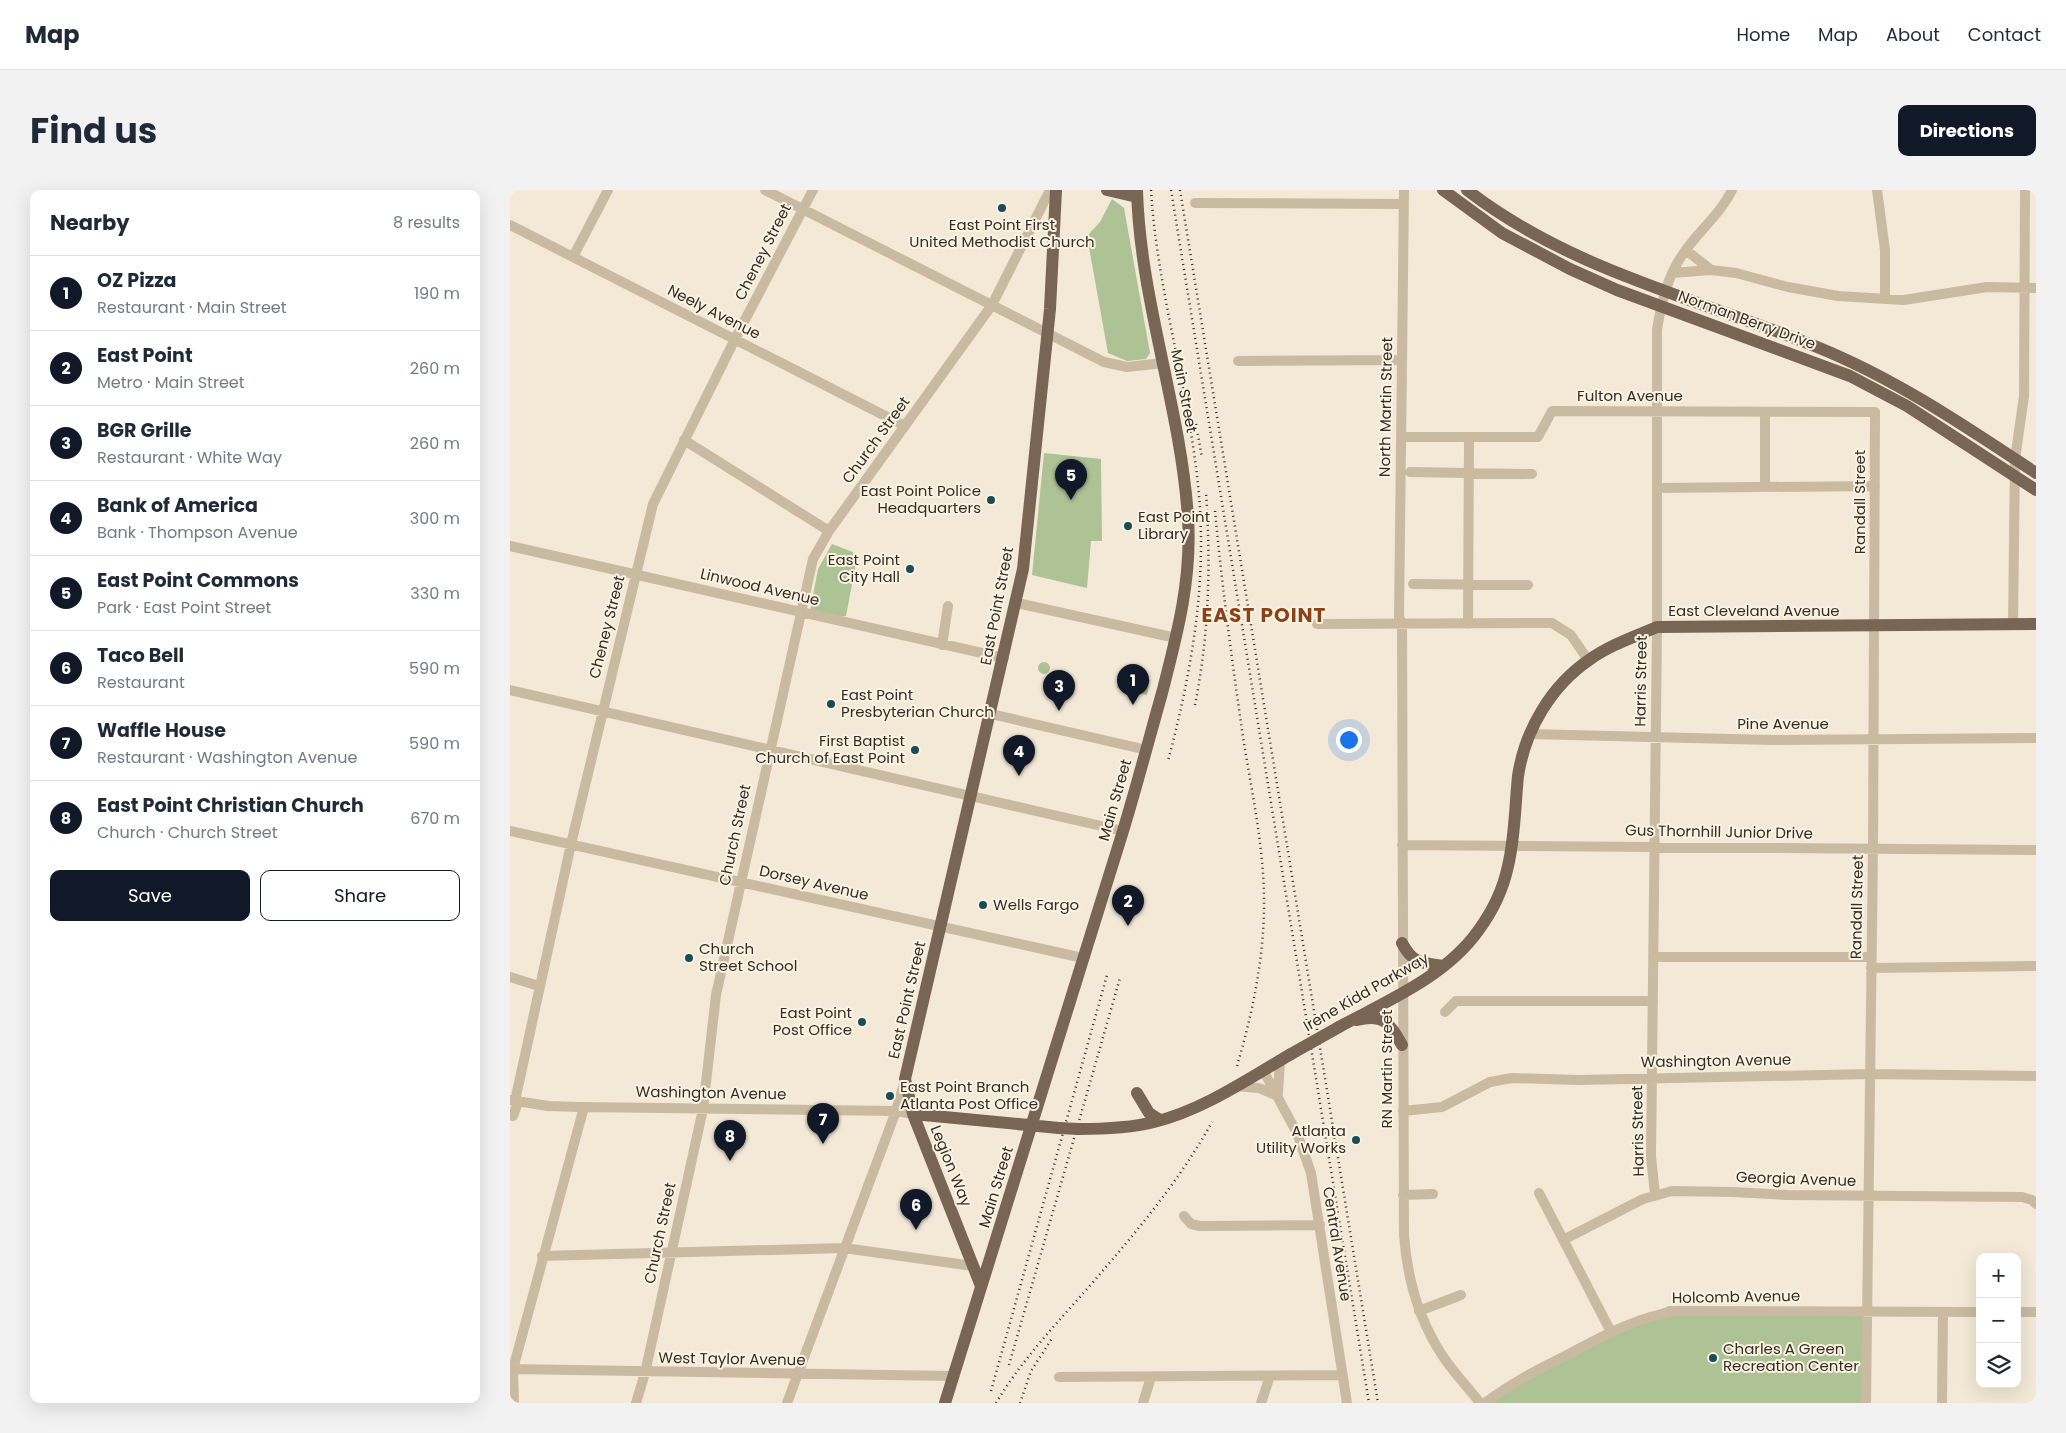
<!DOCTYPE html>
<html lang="en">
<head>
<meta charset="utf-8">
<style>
  :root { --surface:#fff; --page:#f2f2f3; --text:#1f2937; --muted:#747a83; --line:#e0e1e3; --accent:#111827 }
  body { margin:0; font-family:Poppins,sans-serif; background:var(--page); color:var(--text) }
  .controls { position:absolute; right:15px; bottom:15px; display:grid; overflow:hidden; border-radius:10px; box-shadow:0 5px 20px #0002 }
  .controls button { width:45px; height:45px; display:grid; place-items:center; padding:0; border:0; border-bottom:1px solid var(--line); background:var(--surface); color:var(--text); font:25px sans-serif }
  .you { position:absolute; left:838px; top:549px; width:18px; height:18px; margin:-12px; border:4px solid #fff; border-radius:50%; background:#1a73e8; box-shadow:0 0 0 8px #1a73e833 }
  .badge { display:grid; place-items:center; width:32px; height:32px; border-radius:50%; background:var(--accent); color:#fff; font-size:16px; font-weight:700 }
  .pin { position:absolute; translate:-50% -41px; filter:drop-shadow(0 1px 2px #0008) }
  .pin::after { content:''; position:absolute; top:26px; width:18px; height:15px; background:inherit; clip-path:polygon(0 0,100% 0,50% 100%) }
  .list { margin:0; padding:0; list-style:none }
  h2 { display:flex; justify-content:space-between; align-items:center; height:65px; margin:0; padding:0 20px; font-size:21px }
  h2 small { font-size:16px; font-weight:400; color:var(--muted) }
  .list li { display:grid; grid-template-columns:32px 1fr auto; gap:15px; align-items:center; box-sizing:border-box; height:75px; padding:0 20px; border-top:1px solid var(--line) }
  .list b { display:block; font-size:19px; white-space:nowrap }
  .list p { margin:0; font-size:16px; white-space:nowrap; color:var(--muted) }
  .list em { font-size:16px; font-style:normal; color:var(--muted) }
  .actions { display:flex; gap:10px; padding:15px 20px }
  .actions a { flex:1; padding:11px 0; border:1px solid var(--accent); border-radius:10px; text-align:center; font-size:18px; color:var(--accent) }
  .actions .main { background:var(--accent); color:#fff }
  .icon { flex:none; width:28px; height:28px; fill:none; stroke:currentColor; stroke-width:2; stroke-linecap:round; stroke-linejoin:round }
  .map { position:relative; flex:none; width:1526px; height:1213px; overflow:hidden; border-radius:10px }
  header { display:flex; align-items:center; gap:30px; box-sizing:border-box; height:70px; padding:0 25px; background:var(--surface); border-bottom:1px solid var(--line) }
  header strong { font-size:24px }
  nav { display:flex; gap:28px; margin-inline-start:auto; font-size:18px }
  .intro { display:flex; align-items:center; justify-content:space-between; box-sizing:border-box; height:120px; padding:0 30px }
  h1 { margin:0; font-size:35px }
  .button { padding:12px 22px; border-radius:10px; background:var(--accent); color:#fff; font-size:18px; font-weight:700 }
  main { display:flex; gap:30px; padding:0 30px }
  aside { flex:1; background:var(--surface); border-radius:10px; box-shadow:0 5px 20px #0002 }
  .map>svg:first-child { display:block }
</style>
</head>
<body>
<header>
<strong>Map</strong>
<nav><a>Home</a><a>Map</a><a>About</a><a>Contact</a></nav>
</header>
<div class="intro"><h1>Find us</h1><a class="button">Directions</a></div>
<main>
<aside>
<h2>Nearby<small>8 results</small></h2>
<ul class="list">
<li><span class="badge">1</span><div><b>OZ Pizza</b><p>Restaurant · Main Street</p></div><em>190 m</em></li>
<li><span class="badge">2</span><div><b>East Point</b><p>Metro · Main Street</p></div><em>260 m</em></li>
<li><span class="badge">3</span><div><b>BGR Grille</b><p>Restaurant · White Way</p></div><em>260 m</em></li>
<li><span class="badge">4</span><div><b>Bank of America</b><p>Bank · Thompson Avenue</p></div><em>300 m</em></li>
<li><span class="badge">5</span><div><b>East Point Commons</b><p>Park · East Point Street</p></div><em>330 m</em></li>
<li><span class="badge">6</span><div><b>Taco Bell</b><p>Restaurant</p></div><em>590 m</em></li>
<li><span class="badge">7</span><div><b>Waffle House</b><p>Restaurant · Washington Avenue</p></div><em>590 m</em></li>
<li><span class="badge">8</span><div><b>East Point Christian Church</b><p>Church · Church Street</p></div><em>670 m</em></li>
</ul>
<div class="actions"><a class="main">Save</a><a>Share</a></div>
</aside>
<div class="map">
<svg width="1526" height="1213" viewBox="0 0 1526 1213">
  <rect width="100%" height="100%" fill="#f3e9d6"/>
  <path fill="#adc295" d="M602,9L614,18L640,163L636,169L617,171L598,163L577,46L590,32Z
    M534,263L591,269L592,351H581L577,398L522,385Z
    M322,354L343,362L346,373L336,426H321L300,421L308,379Z
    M528 478a6 6 0 1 1 12 0a6 6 0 1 1-12 0Z
    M610,484L640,490L637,505L607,498Z
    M1159,1116L1354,1125V1213H971L1085,1146Z"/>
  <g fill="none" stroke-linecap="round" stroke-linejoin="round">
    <path stroke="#cbbaa2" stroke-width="10" d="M255,0L594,172L617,177L653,173
      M894,0L889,427L892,434L894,1045C897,1088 908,1128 932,1165C943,1182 958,1197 970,1213
      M1367,0L1375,60V109
      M685,13L893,14
      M0,35L395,236
      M1176,60L1201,80L1226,83L1278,97L1328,106L1394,110L1477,97L1526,98
      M63,67L98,0
      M1162,83L1201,80
      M728,171L892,170
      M1255,222V297
      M891,247H1028L1042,221L1365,222L1363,658L1356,1213
      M174,250L319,341
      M900,282L1022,284
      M1147,298L1365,296
      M0,356L494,468
      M903,394L1018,395
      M507,413L666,448
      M807,434L1042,433L1061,445L1078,470
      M958,434L959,247
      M1503,434L1505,269L1514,206L1515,0
      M432,455L438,416
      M0,500L613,641
      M481,524L637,560
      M1020,544L1261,550L1526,548
      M0,641L573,768
      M892,655L1526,660
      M1143,767H1361
      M1361,778L1526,776
      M0,787L29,796
      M935,822L946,811H1143
      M753,880L787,943L801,983L837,1213
      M725,896L749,898L768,906
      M768,903L770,870
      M0,910L38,916L69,917L386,921L403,924
      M5,911L61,654L143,314L225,149L303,0
      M893,921L932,917L980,892L1002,888L1068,890L1360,884L1526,886
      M3,926L8,912
      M1029,1003L1101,1142
      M1145,1004L1141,967L1147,437V140C1151,114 1157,87 1173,64C1188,41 1210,25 1222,0
      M893,1005L923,1004
      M674,1026L681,1034L690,1036L810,1035
      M1053,1050L1133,1009L1162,1001L1223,1002L1277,1005L1512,1007L1522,1010L1526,1014
      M32,1066L334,1058L463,1076
      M909,1121L951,1105
      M1507,1122H1526
      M0,1179L443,1186
      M549,1187L832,1185
      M4,1213L3,1179L74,917
      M126,1213L135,1183L193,919L206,805L303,369L319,341L482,115L540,0
      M277,1213L386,921L395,890
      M633,1213L641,1187
      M751,1213L760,1186
      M975,1213C1001,1193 1029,1179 1057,1165C1093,1146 1127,1127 1167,1121L1470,1122
      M1432,1213L1433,1122"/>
    <path stroke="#786554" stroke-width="12" d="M597,0L627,7
      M933,0L992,43L1060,79L1107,100L1340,186L1397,216L1526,300
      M957,0C1062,81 1187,108 1307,157C1386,189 1455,236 1526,283
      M892,753C903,774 912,773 934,776
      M847,830C874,823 880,834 892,855
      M829,837C877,811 935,787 968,741C982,722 993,700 998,676C1005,647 1005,616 1008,586C1015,540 1041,496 1079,470C1100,455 1124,447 1147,437L1526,434
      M627,903L639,923L650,930
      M403,924L549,938
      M568,939C593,939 620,938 644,932C693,920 738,889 781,864
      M471,1096L403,924L395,889L513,379L540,119L546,0
      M435,1213L613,641C627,595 639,549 652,503C667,445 682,389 678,328C671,218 630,111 627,0"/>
    <path stroke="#352c25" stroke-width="2.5" stroke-dasharray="1 4" stroke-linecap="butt" d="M641,0C647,99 678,196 688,295C698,389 682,480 658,571
      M661,0L859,1213
      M670,0L868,1213
      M686,234L692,268
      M705,321C712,396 722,471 733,547C742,604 755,661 754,720C753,773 742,825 727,876
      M685,515C699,445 701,374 696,303
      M499,1175L610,788
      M481,1201L597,785
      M486,1213C513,1168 549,1131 584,1091C627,1041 670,990 702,932
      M510,1213L521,1181L543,1147"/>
    <path stroke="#786554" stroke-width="12" d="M781,864L829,837
      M549,938L568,939"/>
  </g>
  <g fill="#184c59" stroke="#faf3e2" stroke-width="2">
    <circle cx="492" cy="18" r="5"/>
    <circle cx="481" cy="310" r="5"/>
    <circle cx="618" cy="336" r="5"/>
    <circle cx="400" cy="379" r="5"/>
    <circle cx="321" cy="514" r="5"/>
    <circle cx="405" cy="560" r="5"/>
    <circle cx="473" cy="715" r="5"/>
    <circle cx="179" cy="768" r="5"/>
    <circle cx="352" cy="832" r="5"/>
    <circle cx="380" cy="906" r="5"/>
    <circle cx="846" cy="950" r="5"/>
    <circle cx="1203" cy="1168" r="5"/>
  </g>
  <g text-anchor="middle" stroke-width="4" stroke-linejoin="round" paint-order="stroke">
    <g font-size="15" fill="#352c25" stroke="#faf3e2" text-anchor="start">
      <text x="492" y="40" text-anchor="middle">East Point First<tspan x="492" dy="17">United Methodist Church</tspan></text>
      <text x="471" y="306" text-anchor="end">East Point Police<tspan x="471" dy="17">Headquarters</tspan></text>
      <text x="628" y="332">East Point<tspan x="628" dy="17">Library</tspan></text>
      <text x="390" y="375" text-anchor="end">East Point<tspan x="390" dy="17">City Hall</tspan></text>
      <text x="331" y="510">East Point<tspan x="331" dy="17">Presbyterian Church</tspan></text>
      <text x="395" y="556" text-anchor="end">First Baptist<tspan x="395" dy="17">Church of East Point</tspan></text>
      <text x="483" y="720">Wells Fargo</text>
      <text x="189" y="764">Church<tspan x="189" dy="17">Street School</tspan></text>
      <text x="342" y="828" text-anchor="end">East Point<tspan x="342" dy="17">Post Office</tspan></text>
      <text x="390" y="902">East Point Branch<tspan x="390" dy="17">Atlanta Post Office</tspan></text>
      <text x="836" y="946" text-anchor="end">Atlanta<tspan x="836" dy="17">Utility Works</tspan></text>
      <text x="1213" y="1164">Charles A Green<tspan x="1213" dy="17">Recreation Center</tspan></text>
    </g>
    <g font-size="15" fill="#352c25" stroke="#faf3e2">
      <text transform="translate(253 62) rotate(-63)" y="5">Cheney Street</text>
      <text transform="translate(204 122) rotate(27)" y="5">Neely Avenue</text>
      <text transform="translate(1237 130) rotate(20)" y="5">Norman Berry Drive</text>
      <text transform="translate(674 201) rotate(79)" y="5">Main Street</text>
      <text x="1120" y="211">Fulton Avenue</text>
      <text transform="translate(876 217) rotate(-89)" y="5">North Martin Street</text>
      <text transform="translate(366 250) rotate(-54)" y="5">Church Street</text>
      <text transform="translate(1350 312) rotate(-90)" y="5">Randall Street</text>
      <text transform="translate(250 397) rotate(13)" y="5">Linwood Avenue</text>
      <text transform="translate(487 416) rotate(-79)" y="5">East Point Street</text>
      <text x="1244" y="426">East Cleveland Avenue</text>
      <text transform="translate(97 437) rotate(-76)" y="5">Cheney Street</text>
      <text transform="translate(1131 491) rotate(-89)" y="5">Harris Street</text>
      <text x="1273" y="539">Pine Avenue</text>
      <text transform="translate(605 610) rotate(-74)" y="5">Main Street</text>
      <text transform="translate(1209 642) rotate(1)" y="5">Gus Thornhill Junior Drive</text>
      <text transform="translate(225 645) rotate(-78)" y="5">Church Street</text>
      <text transform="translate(304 693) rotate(13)" y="5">Dorsey Avenue</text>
      <text transform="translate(1347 717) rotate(-89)" y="5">Randall Street</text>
      <text transform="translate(856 802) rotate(-30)" y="5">Irene Kidd Parkway</text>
      <text transform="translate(397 810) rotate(-77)" y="5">East Point Street</text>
      <text transform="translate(1206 871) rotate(-1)" y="5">Washington Avenue</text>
      <text transform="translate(877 879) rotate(-90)" y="5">RN Martin Street</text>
      <text transform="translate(201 903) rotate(1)" y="5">Washington Avenue</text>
      <text transform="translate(1128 941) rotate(-91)" y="5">Harris Street</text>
      <text transform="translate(441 976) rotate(68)" y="5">Legion Way</text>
      <text transform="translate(1286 989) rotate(2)" y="5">Georgia Avenue</text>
      <text transform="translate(486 997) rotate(-73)" y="5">Main Street</text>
      <text transform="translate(150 1043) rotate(-78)" y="5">Church Street</text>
      <text transform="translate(827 1054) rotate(81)" y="5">Central Avenue</text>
      <text transform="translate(1226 1107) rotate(-1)" y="5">Holcomb Avenue</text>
      <text transform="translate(222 1169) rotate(1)" y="5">West Taylor Avenue</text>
    </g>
    <g font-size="20" font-weight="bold" letter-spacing="1" fill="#894318" stroke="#faf3e2">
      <text x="754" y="432">EAST POINT</text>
    </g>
  </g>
</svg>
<div class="controls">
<button>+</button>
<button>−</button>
<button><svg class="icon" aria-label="layers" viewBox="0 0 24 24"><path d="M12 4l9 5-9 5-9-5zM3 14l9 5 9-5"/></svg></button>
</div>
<div class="you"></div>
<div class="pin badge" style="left:623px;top:515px">1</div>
<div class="pin badge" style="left:618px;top:736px">2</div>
<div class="pin badge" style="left:549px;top:521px">3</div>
<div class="pin badge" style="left:509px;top:586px">4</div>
<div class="pin badge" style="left:561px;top:310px">5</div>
<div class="pin badge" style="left:406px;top:1040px">6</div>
<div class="pin badge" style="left:313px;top:954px">7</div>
<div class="pin badge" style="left:220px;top:971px">8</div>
</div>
</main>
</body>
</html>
